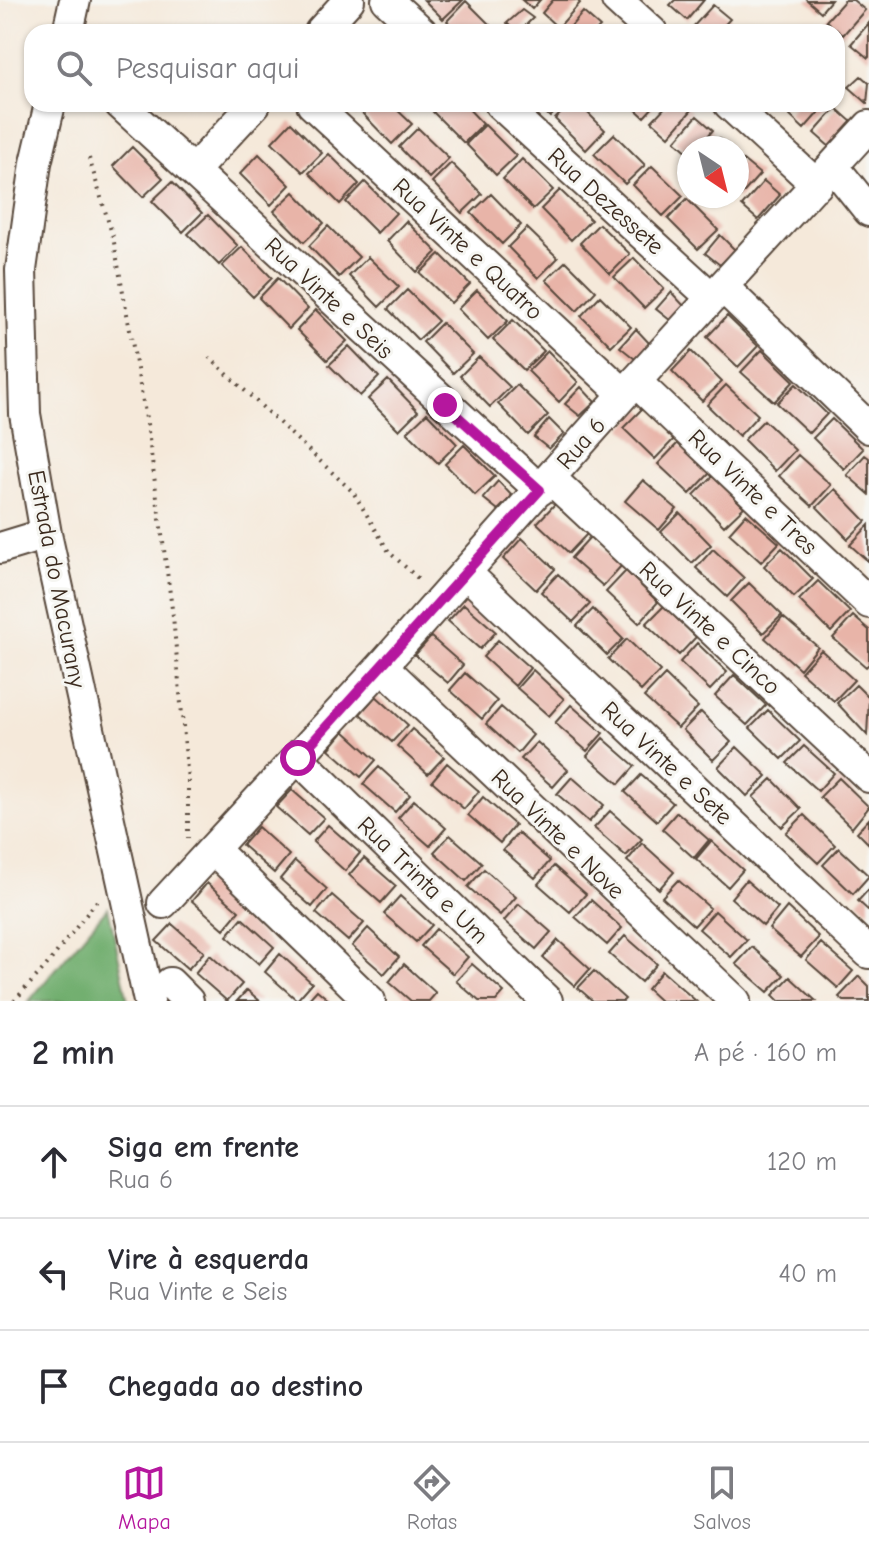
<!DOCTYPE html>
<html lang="pt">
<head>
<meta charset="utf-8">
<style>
  :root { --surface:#fff; --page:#f2f2f3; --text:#2b2b33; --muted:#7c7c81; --line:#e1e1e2; --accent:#b5179e }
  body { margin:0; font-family:"Comic Neue",sans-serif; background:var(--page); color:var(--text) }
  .compass { position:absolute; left:677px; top:136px; width:72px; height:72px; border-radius:50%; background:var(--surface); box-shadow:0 2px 6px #0004; rotate:145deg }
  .stop { position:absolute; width:24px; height:24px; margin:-18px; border:6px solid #b5179e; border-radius:50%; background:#fff }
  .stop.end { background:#b5179e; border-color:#fff; box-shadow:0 2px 8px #0008 }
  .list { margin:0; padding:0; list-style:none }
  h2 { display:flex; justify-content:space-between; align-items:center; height:104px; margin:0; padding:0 32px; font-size:34px }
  h2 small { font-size:26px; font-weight:400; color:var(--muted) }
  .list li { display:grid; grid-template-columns:52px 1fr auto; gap:24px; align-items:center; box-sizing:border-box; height:112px; padding:0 32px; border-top:2px solid var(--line) }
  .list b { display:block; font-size:30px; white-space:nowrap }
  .list p { margin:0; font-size:26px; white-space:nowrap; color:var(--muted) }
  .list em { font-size:26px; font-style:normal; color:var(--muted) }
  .icon { flex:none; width:44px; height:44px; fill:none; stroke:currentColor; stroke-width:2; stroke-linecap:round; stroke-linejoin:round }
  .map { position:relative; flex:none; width:869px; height:1001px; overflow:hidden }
  .search { position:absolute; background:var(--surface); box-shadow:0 2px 6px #0004; left:24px; right:24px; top:24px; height:88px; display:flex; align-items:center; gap:20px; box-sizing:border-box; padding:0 28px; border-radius:24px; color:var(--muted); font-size:30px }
  .sheet { height:440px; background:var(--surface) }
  nav { display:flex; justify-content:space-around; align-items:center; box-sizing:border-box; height:112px; border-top:2px solid var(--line); background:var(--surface); font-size:22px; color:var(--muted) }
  nav a { display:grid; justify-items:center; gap:4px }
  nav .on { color:var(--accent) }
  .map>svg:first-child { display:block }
</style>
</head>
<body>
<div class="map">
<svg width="869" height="1001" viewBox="0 0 869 1001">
  <rect width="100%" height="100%" fill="#f6f6f2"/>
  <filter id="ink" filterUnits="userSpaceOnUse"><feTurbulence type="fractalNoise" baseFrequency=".0125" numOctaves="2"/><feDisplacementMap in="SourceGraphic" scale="16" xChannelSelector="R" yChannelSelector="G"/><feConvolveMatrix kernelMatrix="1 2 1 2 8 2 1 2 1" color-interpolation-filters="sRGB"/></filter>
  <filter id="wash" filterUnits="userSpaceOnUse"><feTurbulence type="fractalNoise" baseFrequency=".006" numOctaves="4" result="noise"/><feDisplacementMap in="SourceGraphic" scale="32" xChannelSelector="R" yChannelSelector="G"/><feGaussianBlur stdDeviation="1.8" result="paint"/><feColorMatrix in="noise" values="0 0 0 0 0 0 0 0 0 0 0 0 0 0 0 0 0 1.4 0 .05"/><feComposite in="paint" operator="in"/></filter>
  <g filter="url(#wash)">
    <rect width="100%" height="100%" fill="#f5e9da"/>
    <path fill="#71ae6e" stroke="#566c46" stroke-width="2" d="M108,907L128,1001H29Z"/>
    <g id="blocks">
      <path fill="#e8b4a8" d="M424,0H463L443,19Z
        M522,0H540L532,9Z
        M553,0H577L580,3L558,28L542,13Z
        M675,0H704L687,20L670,5Z
        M807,0H831L821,12Z
        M845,0H853L865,10L843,35L826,21Z
        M466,1L497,32H458L447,21Z
        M713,5L730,19L718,32H694L691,29Z
        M522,10L533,18L519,32H515L507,23Z
        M583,12L600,27L595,32H566Z
        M869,23V57L868,58L851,44Z
        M861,76L869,83L867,103L849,87Z
        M347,104H363L355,112Z
        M371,104H391L412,124L392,144L362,113Z
        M442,104H464L483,124L464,143L433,112Z
        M537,104H563L550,117Z
        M570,104H579L605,130L586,150L555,119Z
        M630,104H656L644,117Z
        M668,104H683L691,111L669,136L652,121Z
        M796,104H826L804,129L788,114Z
        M836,108L853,123L831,148L814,133Z
        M697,116L713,130L698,148H689V153L675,141Z
        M291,122L322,153L303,172L272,142Z
        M485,125L516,156L496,175L466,144Z
        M418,128L449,158L429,178L399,147Z
        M614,134L645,165L625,184L594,154Z
        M719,138L731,148H710Z
        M132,147L163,178L143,197L113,166Z
        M259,154L290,185L271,205L240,174Z
        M329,154L359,184L340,204L309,173Z
        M522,159L553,190L533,209L503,179Z
        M743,160L760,174L737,200V167Z
        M451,163L482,194L462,213L432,182Z
        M652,166L683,196L663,216L633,185Z
        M764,181L780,195L758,220L742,206Z
        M172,182L202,213L183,232L152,201Z
        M365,182L396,213L377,233L346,202Z
        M560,190L591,220L571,240L541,209Z
        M294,192L324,223L304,242L274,211Z
        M491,194L521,225L502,244L471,213Z
        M687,199L718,230L698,249L668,219Z
        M208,215L238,246L219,265L188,234Z
        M406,221L437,252L417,272L387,241Z
        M599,224L630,254L610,274L580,243Z
        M328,226L359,257L339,277L309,246Z
        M527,228L558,258L538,278L508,247Z
        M720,235L735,250L720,265L705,253Z
        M242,247L272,278L253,297L222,266Z
        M440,254L470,284L451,303L420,273Z
        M368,257L399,287L379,307L349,276Z
        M634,258L664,289L644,308L614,277Z
        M566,261L596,291L577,311L546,280Z
        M278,278L308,309L289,329L259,298Z
        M407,290L438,321L418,340L388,309Z
        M477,290L508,321L488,340L458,309Z
        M671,292L685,307L671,321L656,309Z
        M600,296L631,327L611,346L581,316Z
        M316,310L347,341L327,360L297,330Z
        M727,316L758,346L738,367L707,337Z
        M513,320L544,351L524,370L493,340Z
        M442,323L473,354L453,373L423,342Z
        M636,329L650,344L635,359L620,347Z
        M349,346L379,377L360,396L329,365Z
        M762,350L794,381L774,402L741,372Z
        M548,351L578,382L559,402L528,371Z
        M691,351L722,382L702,401L672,371Z
        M479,357L510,387L490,407L460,376Z
        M388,380L418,411L399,430L368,399Z
        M796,384L827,414L809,433L777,403Z
        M517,385L548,415L528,435L498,404Z
        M726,385L758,415L739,436L707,405Z
        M581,387L595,402L580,416L565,404Z
        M642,409L674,439L655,459L623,428Z
        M427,413L457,444L438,463L407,432Z
        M549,419L564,434L549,449L534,437Z
        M832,419L863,449L844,469L813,438Z
        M764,420L795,450L775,471L744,440Z
        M678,443L710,473L690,494L658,464Z
        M464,445L495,476L475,495L445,464Z
        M798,455L831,485L812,506L779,476Z
        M865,455L869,458V494L847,475Z
        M713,476L744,507L724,526L694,495Z
        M643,480L677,509L659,530L625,501Z
        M498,481L512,496L498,510L483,498Z
        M835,489L866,521L848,539L817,507Z
        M555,504L588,533L569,553L537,523Z
        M680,513L711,545L692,563L661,532Z
        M746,514L779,543L761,562L729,533Z
        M869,525V562L850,545Z
        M590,537L622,565L603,586L571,558Z
        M522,538L555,569L536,590L503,559Z
        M782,548L813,579L794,597L764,566Z
        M713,549L744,578L727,597L696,568Z
        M626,571L658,602L639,623L606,592Z
        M558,574L590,604L573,622L541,592Z
        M818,581L850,612L831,632L799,600Z
        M749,583L782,615L763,633L731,601Z
        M464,604L496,632L480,649L448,621Z
        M664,606L696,637L679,655L646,624Z
        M593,609L623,639L607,655L577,626Z
        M853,616L869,630V664L866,667L833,638Z
        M783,617L818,647L800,669L765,638Z
        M431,637L463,665L448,683L415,655Z
        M627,639L660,671L641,691L608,659Z
        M498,640L530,668L515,686L483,657Z
        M697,643L727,672L710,690L680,662Z
        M821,650L854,680L834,701L801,672Z
        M533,670L564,699L549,716L517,688Z
        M465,673L497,701L482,719L450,690Z
        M665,675L698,707L678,728L644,697Z
        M734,675L766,705L747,725L715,696Z
        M856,685L869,698L867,735L837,703Z
        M376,696L408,725L392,742L360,714Z
        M571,705L603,733L587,751L555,723Z
        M501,707L533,735L518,753L486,724Z
        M768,710L800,741L782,759L750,728Z
        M701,712L731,742L713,760L683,730Z
        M412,729L444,757L428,774L397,746Z
        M344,731L376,760L361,777L329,749Z
        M603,738L635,766L619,784L587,756Z
        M537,742L568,770L553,787L521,759Z
        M804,746L834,773L818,791L787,763Z
        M737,747L767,776L747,796L718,767Z
        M447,763L479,791L464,809L432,781Z
        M379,767L410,795L395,812L363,784Z
        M641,775L673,803L657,821L625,792Z
        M572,777L604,805L589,822L557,794Z
        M839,778L869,807L852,828L820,797Z
        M772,779L801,809L782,827L753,797Z
        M292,790L324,818L308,835L276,807Z
        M483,797L515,825L500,843L468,815Z
        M414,800L446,828L430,846L398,818Z
        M610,811L642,839L626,856L594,828Z
        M677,812L709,840L694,858L662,829Z
        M804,815L835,845L818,863L786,833Z
        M869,819V844L857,832Z
        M328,825L360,853L345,871L313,842Z
        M258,827L289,855L274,873L242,845Z
        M518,833L550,861L535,878L503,850Z
        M450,835L482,863L466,881L434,852Z
        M711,841L743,870L728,887L696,859Z
        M642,843L674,872L659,889L627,861Z
        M839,848L869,876L853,894L823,865Z
        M364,858L396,886L381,903L349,875Z
        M295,861L327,889L312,907L280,879Z
        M554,866L586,894L570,912L538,884Z
        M484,869L516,897L500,915L468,887Z
        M678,880L710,908L694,926L662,897Z
        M746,880L778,908L763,926L731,898Z
        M207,883L239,911L224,929L192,901Z
        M869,889V911L858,901Z
        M332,895L364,923L348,941L316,913Z
        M400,896L432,925L416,942L384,914Z
        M591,900L622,928L607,945L575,917Z
        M519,904L551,932L536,949L504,921Z
        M787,907L819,937L801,957L769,929Z
        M715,911L747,940L731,957L699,929Z
        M242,918L274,947L259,964L227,936Z
        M172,924L204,952L188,969L156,941Z
        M368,928L399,957L384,974L352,946Z
        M436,929L468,957L453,974L421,946Z
        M625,936L657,964L641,982L609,954Z
        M558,940L590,969L575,986L543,958Z
        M821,943L853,971L838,988L806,960Z
        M752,947L784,975L768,992L736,964Z
        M280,954L312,983L297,1000L265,972Z
        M210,955L242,984L227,1001L195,973Z
        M404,964L436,993L429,1001H411L389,982Z
        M472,964L504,992L496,1001H479L456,981Z
        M594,971L625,999L623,1001H593L578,988Z
        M662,971L696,1001H660L647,989Z
        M859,976L869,986V1001H844L839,997Z
        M790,977L816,1001H779L773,995Z
        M247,990L260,1001H237Z
        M317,990L330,1001H307Z"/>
    </g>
  </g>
  <g filter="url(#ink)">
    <use href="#blocks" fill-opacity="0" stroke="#57473a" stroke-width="2"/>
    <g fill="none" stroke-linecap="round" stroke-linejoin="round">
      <g stroke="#57473a" stroke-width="34">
        <path id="minor" d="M387,0L422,32
          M617,0L652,32
          M68,32L75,0
          M320,32L349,0
          M50,104L36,163L21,270L25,414L46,534L149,1001
          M120,104L540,490
          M312,104L624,394
          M500,104L712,298
          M729,104L817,185
          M834,167L869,211
          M193,171L255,104
          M723,287L869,428
          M636,382L869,603
          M550,478L869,777
          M0,548L46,534
          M466,573L869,953
          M382,666L735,1001
          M298,758L547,1001
          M213,849L370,1001
          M163,903L382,666L624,394L869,126
          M170,983L188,1001"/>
      </g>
      <path stroke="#57473a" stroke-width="4" stroke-dasharray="2 6" stroke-linecap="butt" d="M89,158L113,237L147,424L173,616L188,781V838
        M209,357L353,492L389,552L422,582
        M14,1001L46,966L100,897"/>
      <use href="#minor" stroke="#fff" stroke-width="30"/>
    </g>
  </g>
  <g fill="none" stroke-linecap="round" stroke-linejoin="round" filter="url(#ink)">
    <path stroke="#b5179e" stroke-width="10" d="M298,758L540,490L445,405"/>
  </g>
  <g text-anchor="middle" stroke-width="6" stroke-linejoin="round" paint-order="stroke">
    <g font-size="24" fill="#3b2a1e" stroke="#f6f6f2">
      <text transform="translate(606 201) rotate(42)" y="8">Rua Dezessete</text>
      <text transform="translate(468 249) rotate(43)" y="8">Rua Vinte e Quatro</text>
      <text transform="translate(329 298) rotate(43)" y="8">Rua Vinte e Seis</text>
      <text transform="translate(581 443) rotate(-49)" y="8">Rua 6</text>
      <text transform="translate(753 492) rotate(44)" y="8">Rua Vinte e Tres</text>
      <text transform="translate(57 579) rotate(79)" y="8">Estrada do Macurany</text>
      <text transform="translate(710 628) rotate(43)" y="8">Rua Vinte e Cinco</text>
      <text transform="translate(667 763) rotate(43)" y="8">Rua Vinte e Sete</text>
      <text transform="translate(558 834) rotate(44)" y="8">Rua Vinte e Nove</text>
      <text transform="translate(423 880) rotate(44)" y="8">Rua Trinta e Um</text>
    </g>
  </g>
</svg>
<svg class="compass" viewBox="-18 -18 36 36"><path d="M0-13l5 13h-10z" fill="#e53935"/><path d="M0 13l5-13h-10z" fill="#7c7c81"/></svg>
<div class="stop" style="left:298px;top:758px"></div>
<div class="stop end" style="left:445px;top:405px"></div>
<div class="search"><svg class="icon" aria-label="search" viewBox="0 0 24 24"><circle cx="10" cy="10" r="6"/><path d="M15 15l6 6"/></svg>Pesquisar aqui</div>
</div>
<section class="sheet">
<h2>2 min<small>A pé · 160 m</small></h2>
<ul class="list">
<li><svg class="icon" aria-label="ahead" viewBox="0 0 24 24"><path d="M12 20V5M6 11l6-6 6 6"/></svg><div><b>Siga em frente</b><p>Rua 6</p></div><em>120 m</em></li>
<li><svg class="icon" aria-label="left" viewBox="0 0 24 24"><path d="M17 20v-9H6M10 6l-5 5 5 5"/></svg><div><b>Vire à esquerda</b><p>Rua Vinte e Seis</p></div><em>40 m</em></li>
<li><svg class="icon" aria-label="arrive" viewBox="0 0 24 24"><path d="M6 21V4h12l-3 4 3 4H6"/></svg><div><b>Chegada ao destino</b></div></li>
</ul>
</section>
<nav>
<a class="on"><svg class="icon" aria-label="map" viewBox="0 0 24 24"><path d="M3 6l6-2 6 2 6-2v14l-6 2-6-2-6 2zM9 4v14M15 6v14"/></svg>Mapa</a>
<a><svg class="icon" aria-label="directions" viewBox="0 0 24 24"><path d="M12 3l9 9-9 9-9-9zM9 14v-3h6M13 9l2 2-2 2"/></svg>Rotas</a>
<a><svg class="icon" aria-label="saved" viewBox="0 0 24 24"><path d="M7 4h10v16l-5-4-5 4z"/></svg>Salvos</a>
</nav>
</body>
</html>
